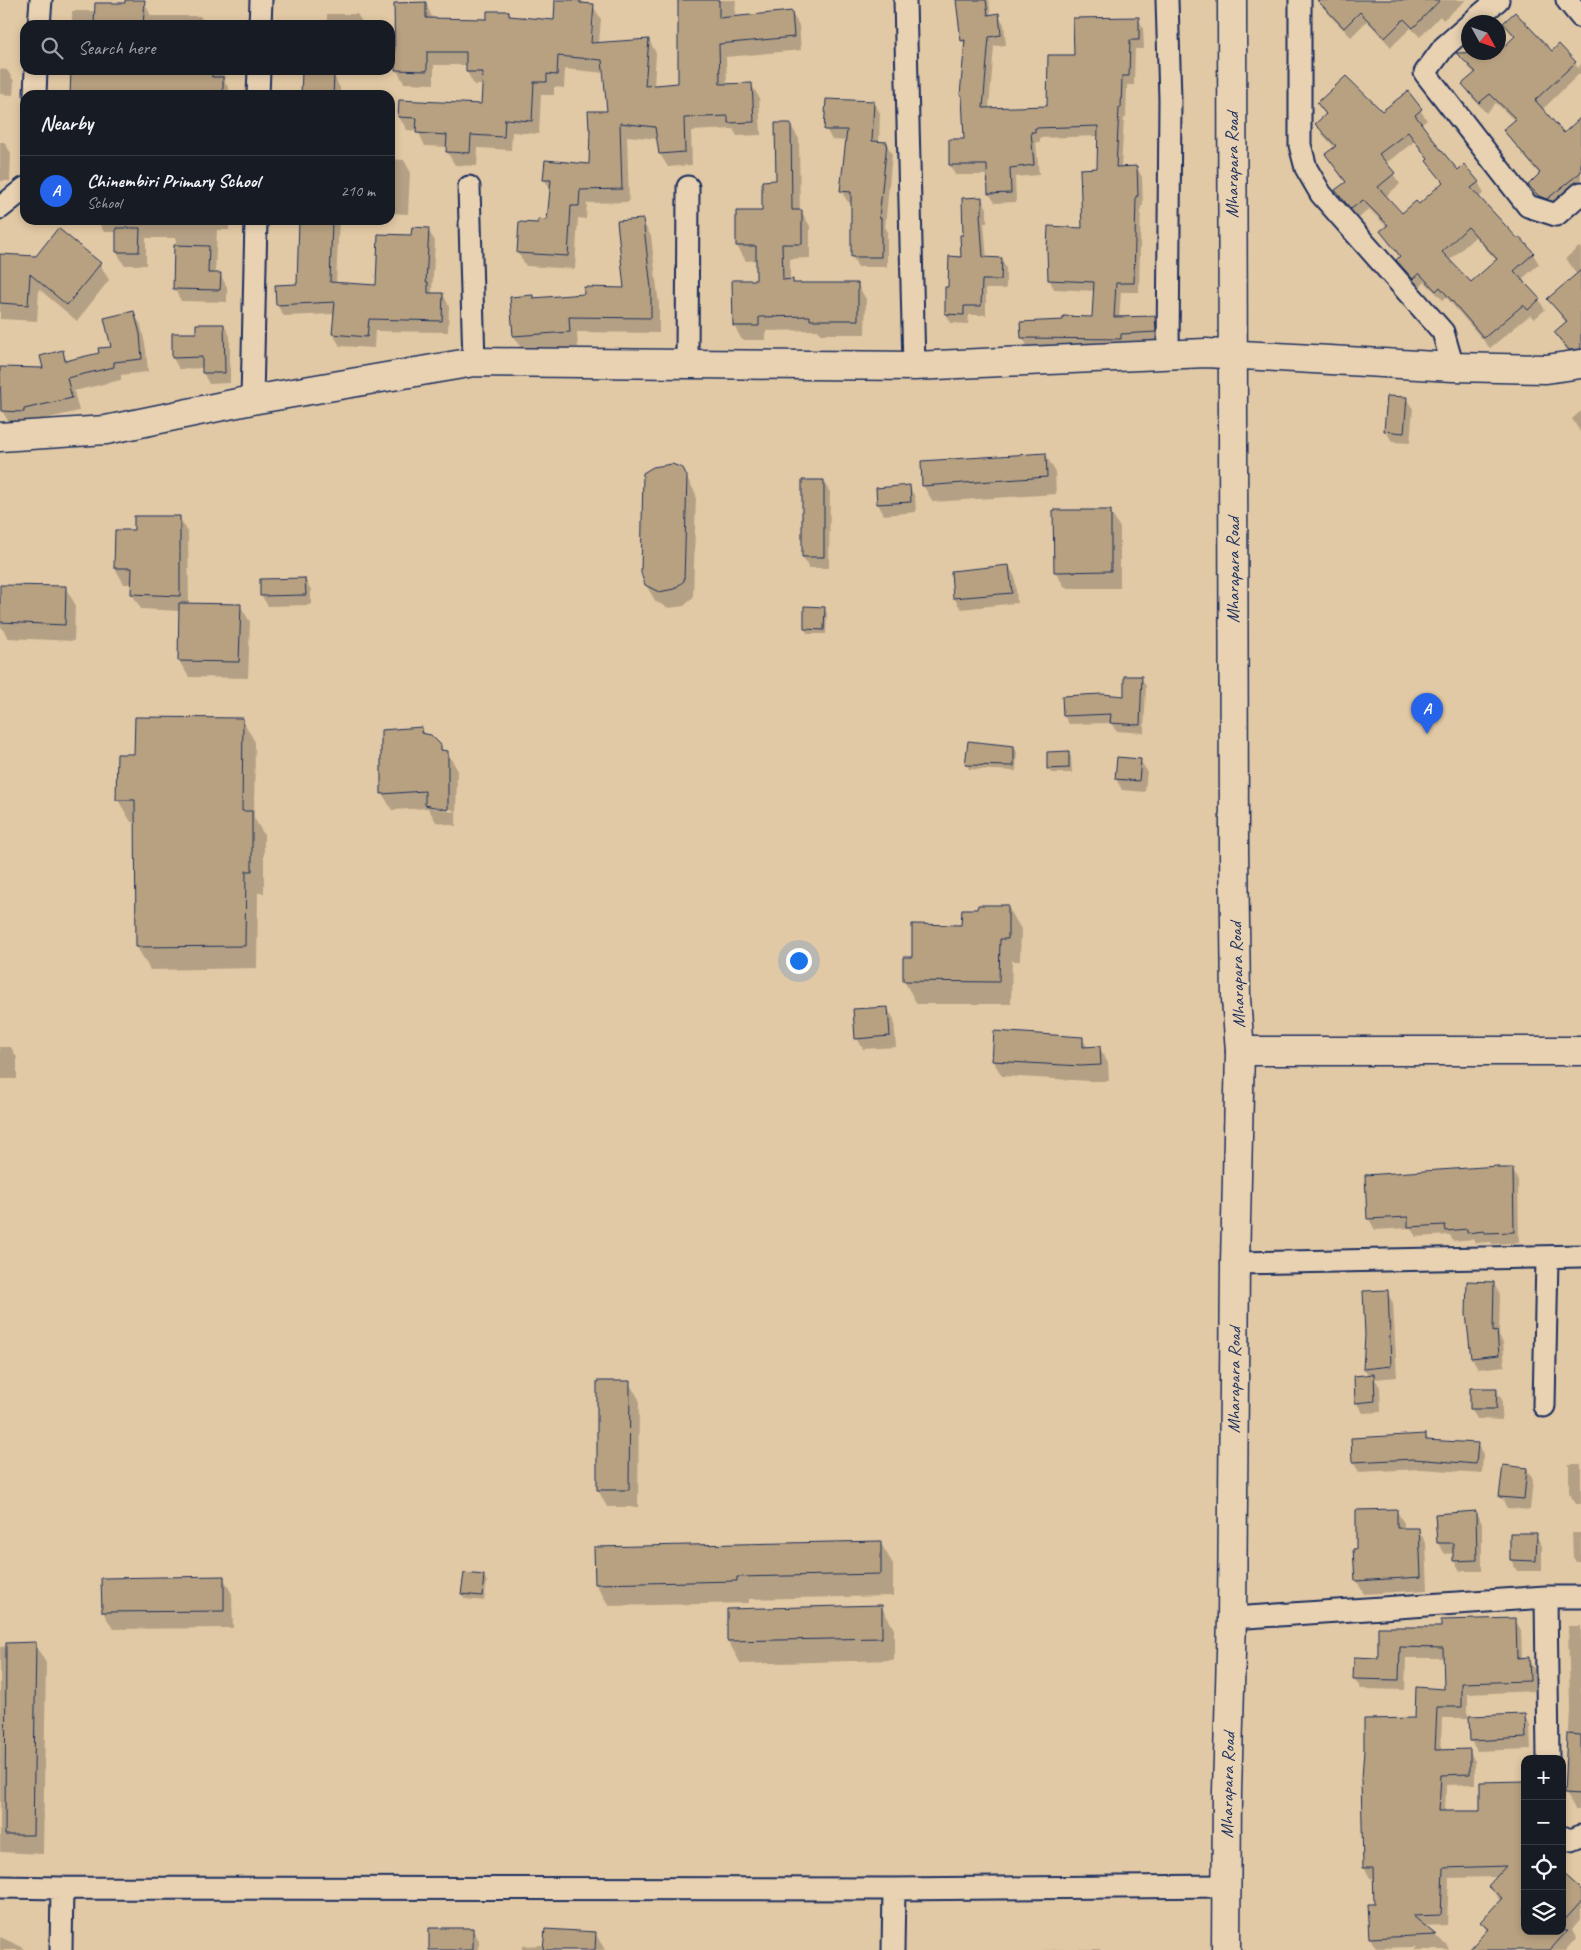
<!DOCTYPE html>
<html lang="en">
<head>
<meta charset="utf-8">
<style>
  :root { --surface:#171b24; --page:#242831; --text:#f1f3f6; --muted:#9ea1a6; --line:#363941; --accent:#2563eb }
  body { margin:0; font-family:Caveat,sans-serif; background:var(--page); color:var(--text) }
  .controls { position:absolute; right:15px; bottom:15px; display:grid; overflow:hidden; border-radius:10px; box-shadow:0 2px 8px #0003 }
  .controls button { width:45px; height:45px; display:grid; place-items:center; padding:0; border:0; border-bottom:1px solid var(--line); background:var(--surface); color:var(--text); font:25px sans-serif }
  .compass { position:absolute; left:1461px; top:15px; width:45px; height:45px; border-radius:50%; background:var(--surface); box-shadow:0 2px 8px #0003; rotate:130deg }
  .you { position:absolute; left:798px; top:960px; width:18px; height:18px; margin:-12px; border:4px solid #fff; border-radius:50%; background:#1a73e8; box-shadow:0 0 0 8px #1a73e833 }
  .badge { display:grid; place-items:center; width:32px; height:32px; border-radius:50%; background:var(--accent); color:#fff; font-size:16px; font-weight:700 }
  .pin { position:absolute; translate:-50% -41px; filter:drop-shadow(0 1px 2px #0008) }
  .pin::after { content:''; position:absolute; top:26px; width:18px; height:15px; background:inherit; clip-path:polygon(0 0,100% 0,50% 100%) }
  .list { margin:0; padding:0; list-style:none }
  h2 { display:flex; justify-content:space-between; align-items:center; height:65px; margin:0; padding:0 20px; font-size:21px }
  h2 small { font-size:16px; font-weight:400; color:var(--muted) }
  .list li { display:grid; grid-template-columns:32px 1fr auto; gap:15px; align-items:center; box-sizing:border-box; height:70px; padding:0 20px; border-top:1px solid var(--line) }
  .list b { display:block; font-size:19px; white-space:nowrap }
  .list p { margin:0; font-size:16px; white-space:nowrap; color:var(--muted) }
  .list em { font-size:16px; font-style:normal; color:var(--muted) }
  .icon { flex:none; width:28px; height:28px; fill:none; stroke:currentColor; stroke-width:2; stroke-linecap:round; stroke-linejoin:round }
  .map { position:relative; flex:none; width:1581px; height:1950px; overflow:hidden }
  .search { position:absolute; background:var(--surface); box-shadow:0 2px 8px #0003; left:20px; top:20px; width:375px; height:55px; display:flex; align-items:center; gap:12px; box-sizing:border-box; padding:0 18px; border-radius:15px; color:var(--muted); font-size:19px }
  .panel { position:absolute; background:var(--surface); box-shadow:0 2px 8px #0003; left:20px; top:90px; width:375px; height:135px; border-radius:15px }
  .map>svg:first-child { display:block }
</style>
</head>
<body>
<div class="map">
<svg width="1581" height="1950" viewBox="0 0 1581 1950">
  <rect width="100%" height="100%" fill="#e2c9a5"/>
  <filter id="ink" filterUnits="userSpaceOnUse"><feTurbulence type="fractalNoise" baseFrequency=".02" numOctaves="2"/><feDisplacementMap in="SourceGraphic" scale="10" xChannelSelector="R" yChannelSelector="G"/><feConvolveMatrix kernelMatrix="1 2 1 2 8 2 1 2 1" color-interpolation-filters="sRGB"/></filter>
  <g filter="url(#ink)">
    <path fill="#0003" fill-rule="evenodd" d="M557,0H582L585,5L593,6L601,19L599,43L649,40L656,53L654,86L680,85L703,0H736L735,17L791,12L799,25L801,50L726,57L727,85L751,84L759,97L761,135L737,136L733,129L691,131L692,165L668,167L660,154L658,139L627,136L629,202L587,203L586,219L578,218L575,269L526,266L518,253L539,224L548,221L551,191L544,179L591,165L590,112H608L605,73L565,69L564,88L554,87V95H541L539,134L512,132L511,150L478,148L477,166L455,165L447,152V147L425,146L418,131L407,130L399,117L483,105L484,85H474L467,72V65H434V84L404,83L396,69L426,3L433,20H488L508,12L511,16L555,21ZM592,17H594L591,49H589Z
      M967,0H989L991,16L998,15L1004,24L1006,45L994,46L989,109L1048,108L1075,56L1138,18L1143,28L1144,49H1135L1134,85H1127L1126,118H1124L1121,168H1137L1142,177L1143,206H1141L1139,292H1121L1119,319L1154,317L1160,327V342L1126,349L1028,347L1022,337L1093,318L1095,291L1054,289L1049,279L1083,229L1098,169L1099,136L1040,138V142H1036L1039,175L1015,177L1016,202L995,203L989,193V175H955L950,165L965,140L966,47L962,40Z
      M1328,0H1466L1443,20L1440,16L1420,37L1411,28L1391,47L1367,21L1351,37L1329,15L1324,5Z
      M144,1L151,16H200L206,25H72V11H96Z
      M327,14H357L364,25H327Z
      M0,15V69L7,70L14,81L13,95L0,94Z
      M1504,23L1552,53L1575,63L1578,68L1581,64V76L1579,74L1542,110L1564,135L1581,119V186L1563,202L1546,206L1535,195L1529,185L1540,175L1511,140L1505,130L1515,121L1496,103L1486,113L1470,95L1464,85L1475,74L1469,68L1463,58L1469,52H1480L1490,62L1515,38Z
      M71,70H221L225,77V82L230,91V95H71Z
      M303,73L334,76L340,88V95H300Z
      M1408,93L1427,120L1421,125L1458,171L1478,182L1484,193L1478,198L1518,241L1533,254L1539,264L1521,280L1539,299L1545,310L1534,319L1530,315L1490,348L1446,297L1443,300L1425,282L1419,288L1403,270L1398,260L1400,258L1381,231L1387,227L1369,209L1358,219L1337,191L1346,183L1326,155L1335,148L1323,135L1317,124L1326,116L1318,104L1382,113ZM1415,141L1444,184L1418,205L1402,214L1385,197L1400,184L1386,163ZM1475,237L1497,261L1471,284L1449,261Z
      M874,102L880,113L879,143H886L892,154L885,227L887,230V267H858L852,256V203L848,202L841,191L847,141L832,140L826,129Z
      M790,124L799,139L800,211H801L810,226V258L790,259V281L794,284H857L866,299L865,334H820L818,330L766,331V340H742L734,326L758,281L757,260L746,261L737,246L764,212L777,182Z
      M0,142H4L11,153L10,181H0Z
      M390,159L404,160L410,171L408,214L390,213Z
      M981,198L987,208V223H984L987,259H1001L1006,268V289H986V315H969L968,324L951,323L946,314L947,288H949L963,258L964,236Z
      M97,220H229V230H217L215,274H220L227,287V302L181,301L174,288L176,238H146V265H124L117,252V232H104Z
      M300,220H339L336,283L377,286L412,236L428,230L435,241L432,292L434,294H443L449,306L448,332L375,331L374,348L340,346L333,334L335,314L284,316L277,305L298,286Z
      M642,220L651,236L659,305V333L577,332L578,347L523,352L514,336L511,298L533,299L585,295L626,289Z
      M1579,247L1581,249V359L1576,360L1561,343L1555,332L1566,323L1549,300L1577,275L1566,258Z
      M0,255L100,264L109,280L77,321L39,289L37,321L0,319Z
      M133,312L141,325L146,349L148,372L121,375V380L74,391L79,411L31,422L10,424L2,411H0V369L44,370L62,352L68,362L100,354L112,348Z
      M224,325L230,336V383L209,384L203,373V368L179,369L173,358L198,334Z
      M1406,398L1413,409L1410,443L1392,442L1386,431Z
      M1581,411V433L1572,419Z
      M1045,454L1055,471L1056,494L933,502L923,485Z
      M682,469L696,494L693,598L684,606L669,608L656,602L646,585Z
      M803,481H823L830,492L829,568H809L803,557Z
      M909,486L915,497L916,512L884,515L878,504L877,489Z
      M1110,511L1120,528V588H1065L1055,571Z
      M179,517L188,532L189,604L240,605L250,622L248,678L189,677L179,661L180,611L141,609L132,594L133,584H124L115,568L116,532H135Z
      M1009,566L1015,577L1017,603L961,609L954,598Z
      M305,579L311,590V605L268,606L261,595Z
      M0,586L65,587L75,604L74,641L8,638L0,625Z
      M824,608L827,613L826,634H808L805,629Z
      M1141,678L1146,686L1144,733L1116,731L1111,723L1069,724L1064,716L1063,697H1125Z
      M242,719L255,742L254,818L264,835V893H258L257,968L150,970L137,947L136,822H131L118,800L135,756Z
      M421,729L425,735L440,746L444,752H447L457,769L456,826L436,822L428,808L392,810L382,793ZM430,805L454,810L453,812L433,808Z
      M1014,747L1017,752L1016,771L969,769L966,764Z
      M1068,752L1071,757L1072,773H1051L1048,768Z
      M1140,760L1147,771L1145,792L1122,790L1116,779Z
      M1008,907L1021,929L1020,961H1012L1011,1004H917L904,981V958H913L962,926L979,910Z
      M887,1008L894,1019L896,1047L863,1049L857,1038Z
      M1082,1038L1088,1048L1099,1047L1108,1063L1109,1081H1090L1002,1076L993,1061Z
      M0,1047H11L17,1058V1079H0Z
      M1512,1169L1518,1180L1519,1243L1492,1244L1491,1242L1475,1243L1473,1239L1453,1241L1450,1235L1416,1237L1411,1228L1375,1230L1369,1219L1499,1170Z
      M1493,1283L1500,1294L1499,1336L1503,1343L1505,1366L1478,1369L1472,1358Z
      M1387,1292L1393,1303L1397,1377L1375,1379L1380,1387L1381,1412L1363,1413L1356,1402L1369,1376L1364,1368Z
      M629,1383L639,1399L638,1507H607L598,1490Z
      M1496,1389L1502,1400V1420L1477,1419L1471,1408Z
      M1426,1436L1429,1441L1477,1444L1483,1454L1482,1473L1420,1469L1359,1472L1353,1462L1352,1439Z
      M1569,1464H1581V1504H1576L1569,1493Z
      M1527,1469L1533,1480L1530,1510L1507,1508L1501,1497Z
      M1396,1510L1404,1523V1530L1418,1529L1426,1543L1428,1590L1364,1594L1356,1580L1357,1550Z
      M1475,1512L1482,1523V1571H1460L1454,1560V1553L1445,1554L1438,1543Z
      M1572,1533H1581V1562H1576L1573,1557Z
      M1536,1535L1542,1546V1571H1517L1511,1560Z
      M880,1542L893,1564V1596L749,1599V1603L609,1606L596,1584Z
      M484,1576L487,1582L484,1601L465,1599L462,1594Z
      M223,1577L232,1594L233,1628L113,1629L103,1612L102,1579Z
      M881,1606L894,1629V1660L741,1664L728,1641V1610Z
      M1515,1620L1521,1630L1522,1659H1528L1534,1669L1535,1691L1468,1694V1718L1524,1715L1530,1726L1531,1749L1477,1751L1471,1741L1470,1718H1442L1441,1751H1469L1475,1761V1784L1446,1785L1445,1812H1481L1525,1783V1931H1562V1875L1581,1891V1919L1572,1930L1576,1938L1566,1950H1471L1487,1932L1482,1922L1500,1901L1490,1887L1498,1877L1449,1878L1447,1925L1423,1926L1446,1944L1449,1950H1414L1417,1947L1376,1948L1370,1938L1375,1905V1878H1370L1364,1867L1416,1720L1446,1690L1445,1658H1406L1405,1690L1361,1689L1354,1678L1379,1659L1380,1628L1442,1629Z
      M1568,1626H1581V1809H1575L1566,1793L1570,1708Z
      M35,1644L46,1663L43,1854L0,1852V1647Z
      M472,1929L479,1940V1950H430Z
      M595,1933L605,1950H522V1946L545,1945Z
      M0,1937L22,1947L24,1950H0Z
      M1100,1949L1101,1950H1037Z"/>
    <path fill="#b8a180" stroke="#1b2f5e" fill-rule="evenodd" d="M125,0H145L143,25H94L95,3H125Z
      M555,0H580V3L594,4L591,43L649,39L645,86L678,83V0H719V18L792,11L794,37L719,44L720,84L752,83L754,122L728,123V116L684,118L685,152L659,154L655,127L620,123L622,189L580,190L579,206H571L568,256L517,253L519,222L538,223V219L547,220L551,180H543L545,160L589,164L590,129H589L588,111H607L602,60L558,56L557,75L547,74V82H534L532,121L505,119L504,137L471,135L470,153L446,152L447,135L416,133L417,118L398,117L399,100L481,104L483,72H466V52H427V71L395,70L394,3L426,2V18L487,19V11H509V16L554,20Z
      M956,0H986L988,15L999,13L1001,35L989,37L983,108L1047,106L1048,55H1074L1073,18L1139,17V40H1130L1129,76H1122L1121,108H1119L1116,167L1137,166L1138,196H1136L1134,283H1116L1114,317L1155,316L1156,332L1121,334V339L1021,338L1020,322L1063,320V316L1092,317L1094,282L1048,280L1047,249L1048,226L1082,228L1080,169L1097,168L1098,126L1035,128V132H1031L1034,165L1010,168L1011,193L988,194L987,165H949V139H964L962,96L960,95L965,40L961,41Z
      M1317,0H1440L1413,28L1404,19L1385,38L1360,12L1344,28Z
      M1515,12L1552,51L1559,44L1576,62L1535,100L1564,133L1581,117V172L1547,199L1539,196L1528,185L1540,173L1503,130L1516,119L1490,94L1479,103L1462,84L1476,72L1456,53L1482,52L1490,60L1515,36L1503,23Z
      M71,70H212V77H223V95H70Z
      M302,72L334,75L333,95H301Z
      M1346,76L1382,111L1408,91L1422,109L1415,115L1441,150L1458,170L1464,164L1479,182L1471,188L1518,239L1520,237L1534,253L1514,271L1540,299L1528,310L1523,305L1484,338L1440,287L1436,291L1419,273L1413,279L1396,260L1400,256L1380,231L1388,225L1363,200L1351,209L1335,190L1346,182L1325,154L1336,146L1315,124L1326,114L1317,103ZM1408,132L1428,159L1426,161L1443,182L1419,204L1416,201L1402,213L1378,187L1395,173L1379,154ZM1468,227L1497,259L1471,282L1442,252Z
      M826,99L874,101L872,141L887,142L879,218H881V257H851V192L840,191L847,130H824Z
      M775,123H791L792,210H802V244H782L783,280L793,279V283H858V320H810V316L759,317V326H733L732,280H756V246H736V211H762V181L776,180Z
      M982,197V214H980L983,257L1002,258L1001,280H982L981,306H964V315L945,314V287H948L949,256L961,257L960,235H963L962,198Z
      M643,219L651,288V318L569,317L570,332L513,336L510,297L533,295V298L584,294V287L624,288L617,221Z
      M299,220H332L330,282L376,285L378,234L411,235L412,227L429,228L426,282H428V293H443L442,321L369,319L367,337L332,334L335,302L276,305L275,285L297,284Z
      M58,228L101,263L67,305L30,274L28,305L0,303V254L36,256Z
      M116,228H140L139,252H116Z
      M174,245L209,246L208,273H221L220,290L173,289Z
      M1581,270V349L1569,350L1554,332L1567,321L1547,299Z
      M134,311L140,334L142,359L114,362V367L67,378L72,398L24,409V412L1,411L0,367L43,368L40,356L63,350L65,361L99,353L98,348L111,347L104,318Z
      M196,324H224L225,373H202V357L172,358V333H196Z
      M1387,396L1407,397L1404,433L1384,431Z
      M1046,453L1047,477L922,486L921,461Z
      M672,464L683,468L687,476L684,581L674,589L659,592L645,585L641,573L643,473L653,467Z
      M802,480H824V557H802Z
      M910,485L911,502L877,504L876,488Z
      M1053,510H1111V571L1054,572Z
      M134,516H180V596L131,594L132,568H114L115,530H134Z
      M1009,565L1012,593L953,598L951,571Z
      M305,578L306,595L260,596V579Z
      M0,585L66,586L65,625L0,622Z
      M179,603L241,604L239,662L178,661Z
      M804,606L825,607L824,630L804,629Z
      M1124,676H1142L1140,725L1110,723L1111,714L1063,716L1062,696L1102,694L1124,696Z
      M135,717L243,718L242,811H252V871H246L245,946L136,947L135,800H116L117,754H134Z
      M422,727L421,733L431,735L441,745V750L448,751V810L425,805V791L381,794V730Z
      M968,741L1014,746V766L965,765Z
      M1069,751V768L1047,769V752Z
      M1117,757L1141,759L1139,781L1115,779Z
      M978,905H1008V939H1000L999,982L903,981V957H912V924L961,925L962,909H977Z
      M888,1007L890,1036L855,1039L853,1009Z
      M994,1031L1083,1037V1047L1100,1046L1101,1065L1081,1066L992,1061Z
      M1498,1166V1168H1513L1514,1232L1484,1233V1231L1467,1233V1229L1446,1231L1445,1225L1408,1227V1217L1367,1219L1365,1175Z
      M1467,1281L1494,1282L1493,1332L1497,1331L1499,1355L1471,1358L1466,1314Z
      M1388,1290L1391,1366L1363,1369L1365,1335L1363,1291Z
      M1374,1374L1375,1401L1355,1403L1354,1376Z
      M597,1381H630L629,1490H597Z
      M1470,1388H1497L1496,1409H1470Z
      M1426,1434V1440L1478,1443L1476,1464L1414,1459L1352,1462L1351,1438Z
      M1503,1465L1527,1468L1524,1499L1499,1497Z
      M1397,1509V1528H1419L1421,1577L1355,1581L1353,1549H1356V1510Z
      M1476,1511L1477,1560L1453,1561V1543H1437L1435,1514Z
      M1510,1533H1537L1536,1561L1510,1560Z
      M881,1541V1574L737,1577V1581L595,1584L594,1547Z
      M464,1573L484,1575L482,1596L461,1594Z
      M224,1576V1611L102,1612L101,1578Z
      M882,1605V1638L727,1641V1609Z
      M1516,1618L1517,1658L1529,1657L1530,1681L1462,1683V1707H1437L1435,1750L1470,1749V1774L1441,1775L1439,1811H1480V1782L1525,1781L1523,1878L1525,1879V1931H1567L1550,1950H1469L1488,1929L1480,1922L1502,1898L1488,1886L1506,1866L1443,1868L1441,1915L1413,1916L1436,1935L1369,1938L1367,1904H1374L1373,1868H1363L1361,1778H1362L1364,1749V1719L1415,1718L1416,1687L1444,1689L1443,1648L1400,1647L1399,1680L1353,1679L1354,1657L1378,1658V1627H1441V1620Z
      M36,1642L33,1835H5L6,1643Z
      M1525,1714L1526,1738L1470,1741L1469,1716Z
      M1567,1734L1581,1735V1794L1564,1793Z
      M1562,1872L1581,1889V1902L1562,1923Z
      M429,1928H473V1950H429Z
      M545,1929L596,1932L595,1950H543Z"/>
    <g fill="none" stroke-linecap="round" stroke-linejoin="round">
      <g stroke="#1b2f5e" stroke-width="25">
        <path id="street" d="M905,0L914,366
          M1167,0L1170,99L1168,354
          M1300,0V145L1306,168L1321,194L1443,332L1453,367
          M1567,0L1581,17
          M1472,22L1498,0
          M39,25L41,0
          M260,25L261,0
          M1468,26L1444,47L1425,73L1528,206L1556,215L1581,193
          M35,95L36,70
          M258,95L259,70
          M469,187L474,362
          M0,208L25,188
          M687,363L688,187
          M252,400L256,220
          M1235,1263L1581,1256
          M1544,1406L1547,1258
          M1546,1597L1548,1759
          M1232,1618L1546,1597H1581
          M1562,1837L1571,1840L1581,1836
          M0,1887L62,1888
          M61,1950L62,1888L894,1889L1227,1886
          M893,1950L894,1889"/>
      </g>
      <g stroke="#1b2f5e" stroke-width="31">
        <g id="secondary">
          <path d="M0,437L106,430L252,400L474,362L914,366L1206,353L1453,367L1546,369L1581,364"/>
          <path d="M1240,1051H1581"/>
          <path id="s1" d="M1226,1950L1227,1791L1232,1618L1235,1263L1240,1051L1236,999L1234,850L1232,0"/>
        </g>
      </g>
      <use href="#street" stroke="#e9d2b2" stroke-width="21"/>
      <use href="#secondary" stroke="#e9d2b2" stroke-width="28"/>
    </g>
  </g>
  <g text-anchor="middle" stroke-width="5" stroke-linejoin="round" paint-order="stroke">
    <g font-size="18" fill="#1b2f5e" stroke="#e9d2b2">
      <text transform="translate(1232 165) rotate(-90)" y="6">Mharapara Road</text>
      <text transform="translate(1233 570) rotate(-90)" y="6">Mharapara Road</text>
      <text transform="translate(1237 975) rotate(-92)" y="6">Mharapara Road</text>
      <text dy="6" stroke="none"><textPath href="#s1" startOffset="570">Mharapara Road</textPath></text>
      <text dy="6" stroke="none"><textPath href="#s1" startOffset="165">Mharapara Road</textPath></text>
    </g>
  </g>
</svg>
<div class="controls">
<button>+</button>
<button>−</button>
<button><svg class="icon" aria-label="locate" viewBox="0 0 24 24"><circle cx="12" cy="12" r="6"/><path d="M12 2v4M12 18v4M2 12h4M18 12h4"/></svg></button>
<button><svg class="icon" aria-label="layers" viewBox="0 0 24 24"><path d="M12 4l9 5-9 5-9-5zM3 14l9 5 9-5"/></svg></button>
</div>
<svg class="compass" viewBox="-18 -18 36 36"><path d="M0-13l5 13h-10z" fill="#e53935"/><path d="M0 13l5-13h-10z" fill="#9ea1a6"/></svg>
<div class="you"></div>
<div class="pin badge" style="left:1427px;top:734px">A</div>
<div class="search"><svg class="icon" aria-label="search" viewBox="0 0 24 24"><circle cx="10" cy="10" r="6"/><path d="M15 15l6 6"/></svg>Search here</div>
<section class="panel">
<h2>Nearby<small></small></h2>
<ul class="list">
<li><span class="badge">A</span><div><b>Chinembiri Primary School</b><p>School</p></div><em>210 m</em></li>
</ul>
</section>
</div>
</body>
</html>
